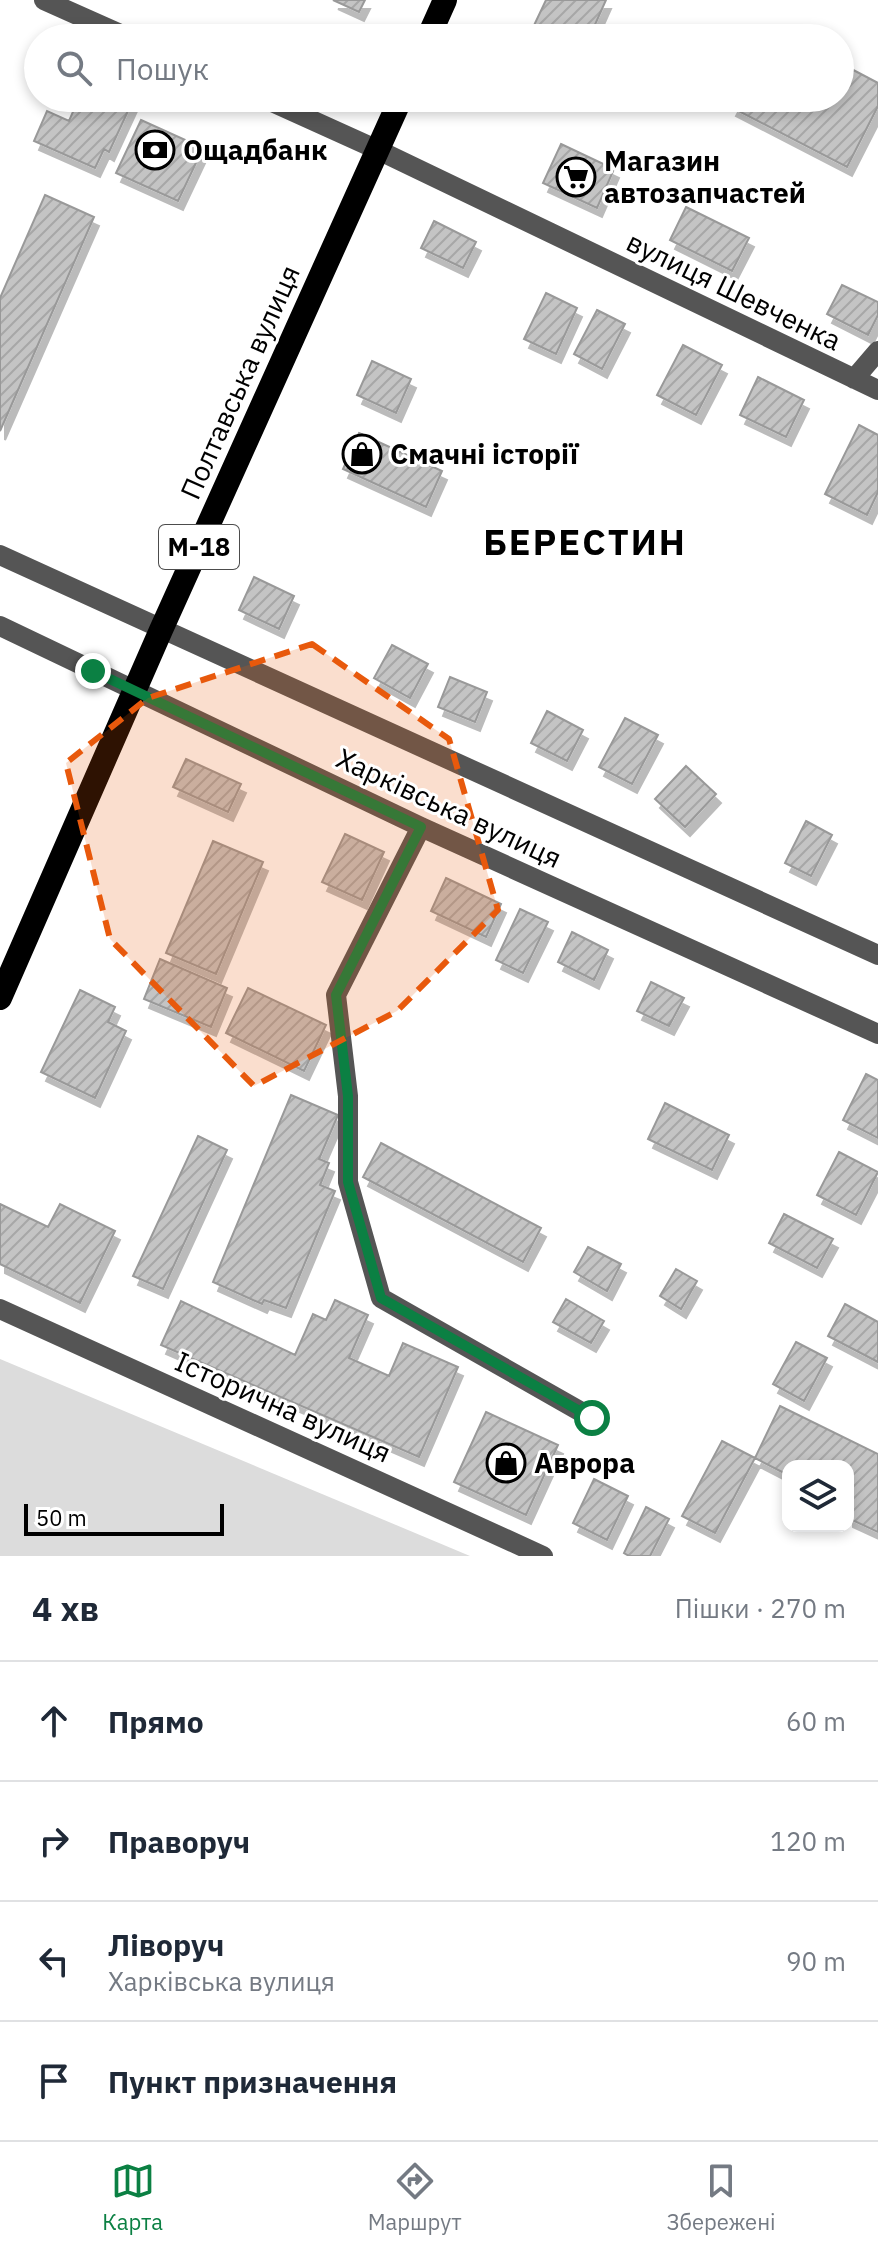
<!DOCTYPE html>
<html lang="uk">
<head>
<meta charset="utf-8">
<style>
  :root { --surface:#fff; --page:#f2f2f3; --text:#1f2937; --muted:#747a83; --line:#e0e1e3; --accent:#0b8043 }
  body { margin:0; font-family:"IBM Plex Sans",sans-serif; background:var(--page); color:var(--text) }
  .controls { position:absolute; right:24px; bottom:24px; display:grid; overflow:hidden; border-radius:16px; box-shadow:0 4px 12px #0003 }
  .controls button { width:72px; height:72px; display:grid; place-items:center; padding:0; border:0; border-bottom:2px solid var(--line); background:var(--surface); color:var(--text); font:40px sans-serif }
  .scale { position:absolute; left:24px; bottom:20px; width:200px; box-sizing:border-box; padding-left:8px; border:4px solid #000; border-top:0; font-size:22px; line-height:28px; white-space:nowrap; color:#000; -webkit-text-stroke:6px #fff; paint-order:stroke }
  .stop { position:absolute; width:24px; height:24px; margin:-18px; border:6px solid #0b8043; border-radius:50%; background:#fff }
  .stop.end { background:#0b8043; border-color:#fff; box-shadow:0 2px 8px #0008 }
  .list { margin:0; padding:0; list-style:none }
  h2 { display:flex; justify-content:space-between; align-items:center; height:104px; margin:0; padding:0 32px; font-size:34px }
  h2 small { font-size:26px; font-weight:400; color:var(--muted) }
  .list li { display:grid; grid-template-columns:52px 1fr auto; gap:24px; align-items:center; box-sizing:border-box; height:120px; padding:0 32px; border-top:2px solid var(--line) }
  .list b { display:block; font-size:30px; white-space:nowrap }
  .list p { margin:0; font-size:26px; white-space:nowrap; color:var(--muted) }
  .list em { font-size:26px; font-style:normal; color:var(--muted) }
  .icon { flex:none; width:44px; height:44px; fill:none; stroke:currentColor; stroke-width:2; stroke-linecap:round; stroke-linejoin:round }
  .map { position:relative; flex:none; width:878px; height:1556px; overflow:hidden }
  .search { position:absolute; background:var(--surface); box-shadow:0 4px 12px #0003; left:24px; right:24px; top:24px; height:88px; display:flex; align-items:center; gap:20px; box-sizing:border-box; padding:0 28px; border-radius:44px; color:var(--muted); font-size:30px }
  .sheet { height:584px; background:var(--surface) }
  nav { display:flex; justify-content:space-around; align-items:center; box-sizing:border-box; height:112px; border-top:2px solid var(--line); background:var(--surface); font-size:22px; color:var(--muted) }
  nav a { display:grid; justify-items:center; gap:4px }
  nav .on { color:var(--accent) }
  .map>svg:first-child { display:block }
</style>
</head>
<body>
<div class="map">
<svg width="878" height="1556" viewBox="0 0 878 1556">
  <defs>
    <pattern id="building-hatch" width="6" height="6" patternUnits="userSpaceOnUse" patternTransform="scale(2)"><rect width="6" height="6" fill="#c4c4c4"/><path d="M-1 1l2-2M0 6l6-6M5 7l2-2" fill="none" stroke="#a7a7a7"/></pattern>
    <filter id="shadow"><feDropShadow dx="5" dy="9" stdDeviation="0" flood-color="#0004"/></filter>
  </defs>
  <rect width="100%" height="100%" fill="#fff"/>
  <path fill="#dcdcdc" d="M0,1359L470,1556H0Z"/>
  <path fill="url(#building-hatch)" stroke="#999" stroke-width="2" filter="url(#shadow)" d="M333,0H365L359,12Z
    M546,0H606L589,38H528Z
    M840,63L878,83V106L847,167L731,107L736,98H840Z
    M79,98H134L109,152L104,149L95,168L34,141L47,111L69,121Z
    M141,120L203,148L178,201L116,173Z
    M561,144L614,169L597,208L543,183Z
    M45,195L94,217L0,431V298Z
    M686,207L749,238L732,271L670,240Z
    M434,221L476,242L463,268L421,248Z
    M842,285L878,302V315L868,335L827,314Z
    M546,293L577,308L556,354L524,339Z
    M597,310L625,324L602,369L574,354Z
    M683,345L722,365L696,415L657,395Z
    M372,361L411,379L396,413L357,395Z
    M758,377L804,400L786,437L740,415Z
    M859,425L878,435V492L867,515L825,494Z
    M359,433L442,471L426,507L343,469Z
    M254,577L294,596L279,629L239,610Z
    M392,645L428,664L410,698L374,678Z
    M450,677L487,692L475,722L438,707Z
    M547,711L583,730L567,761L531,743Z
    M625,718L658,735L632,784L599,767Z
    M186,759L241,784L228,812L173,787Z
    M686,766L716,794L685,827L655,799Z
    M806,821L832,835L811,876L785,863Z
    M345,834L384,852L362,900L322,882Z
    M213,841L263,862L216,974L166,953Z
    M446,878L501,904L486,937L431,911Z
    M520,909L548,922L523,973L496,960Z
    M572,932L608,950L594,980L558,962Z
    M160,959L227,988L211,1027L144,999Z
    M651,982L684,998L669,1026L637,1011Z
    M248,988L326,1025L304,1071L226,1033Z
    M80,990L115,1007L108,1022L126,1031L95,1098L41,1072Z
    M866,1074L878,1080V1138L843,1120Z
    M291,1095L338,1115L319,1159L329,1163L320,1185L335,1191L286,1308L264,1300L262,1304L213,1282Z
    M665,1103L729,1135L712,1170L648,1139Z
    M198,1136L227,1150L163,1289L133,1276Z
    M381,1143L541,1228L523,1262L363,1177Z
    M839,1152L878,1172L856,1215L817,1195Z
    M0,1204L48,1227L60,1204L115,1231L80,1303L0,1264Z
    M784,1214L833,1239L817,1268L769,1243Z
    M588,1247L621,1264L607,1291L574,1272Z
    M676,1269L697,1281L681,1309L660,1296Z
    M566,1299L604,1321L591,1343L553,1322Z
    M335,1300L368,1315L349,1358L389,1376L403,1343L458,1367L419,1457L161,1345L181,1301L295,1355L313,1314L326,1320Z
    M845,1304L878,1322V1362L828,1336Z
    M796,1342L827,1358L804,1401L773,1384Z
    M780,1406L878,1454V1532L848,1518V1466H788V1475L755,1458Z
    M486,1412L558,1445L526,1515L454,1482Z
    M722,1441L755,1458L715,1533L682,1516Z
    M594,1479L628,1496L607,1540L573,1523Z
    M646,1507L669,1519L650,1556H629L624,1553Z"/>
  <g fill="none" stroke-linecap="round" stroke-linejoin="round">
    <path stroke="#555" stroke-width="20" d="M44,0L129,38
      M263,98L378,150L878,390
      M854,379L878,351
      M0,555L878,955
      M0,626L421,827L878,1034
      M421,827L336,995L348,1096V1182L381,1298L592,1418
      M0,1309L543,1556"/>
    <path stroke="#000" stroke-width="24" d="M428,38L445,0
      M0,998L161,630L401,98"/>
  </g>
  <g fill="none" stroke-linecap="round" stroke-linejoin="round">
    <path stroke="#0b8043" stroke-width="10" d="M93,671L421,827L336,995L348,1096V1182L381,1298L592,1418"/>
  </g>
  <path fill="#e8590c" fill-opacity="0.2" stroke="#e8590c" stroke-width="6" stroke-dasharray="16 10" stroke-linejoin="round" d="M312,644L449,739L498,910L397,1011L254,1086L110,939L66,763L148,698Z"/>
  <defs>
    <g id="bank-ring" transform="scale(2)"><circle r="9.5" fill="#fff" stroke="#000" stroke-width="1.5"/><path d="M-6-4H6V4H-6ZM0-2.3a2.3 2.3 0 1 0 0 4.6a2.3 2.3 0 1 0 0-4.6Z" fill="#000"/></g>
    <g id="supermarket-ring" transform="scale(2)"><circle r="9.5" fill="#fff" stroke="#000" stroke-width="1.5"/><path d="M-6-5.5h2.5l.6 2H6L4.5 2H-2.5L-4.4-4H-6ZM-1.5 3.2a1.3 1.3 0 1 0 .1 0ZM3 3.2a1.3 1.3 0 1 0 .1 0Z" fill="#000"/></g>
    <g id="shop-ring" transform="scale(2)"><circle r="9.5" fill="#fff" stroke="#000" stroke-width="1.5"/><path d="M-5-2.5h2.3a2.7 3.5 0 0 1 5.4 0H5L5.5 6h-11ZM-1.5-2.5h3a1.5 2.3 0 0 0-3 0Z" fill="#000"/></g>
  </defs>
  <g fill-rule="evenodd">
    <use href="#bank-ring" x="155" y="150"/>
    <use href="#supermarket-ring" x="576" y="177"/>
    <use href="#shop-ring" x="362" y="454"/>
    <use href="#shop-ring" x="506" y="1463"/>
  </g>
  <g text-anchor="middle" stroke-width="6" stroke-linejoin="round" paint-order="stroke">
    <rect fill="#fff" stroke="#4c4c4c" stroke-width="2" x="159" y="525" width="80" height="44" rx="6"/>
    <g font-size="26" font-weight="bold" fill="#000">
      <text x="199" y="556">М-18</text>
    </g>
    <g font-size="28" font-weight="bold" fill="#000" stroke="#fff" text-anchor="start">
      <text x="183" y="160">Ощадбанк</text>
      <text x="604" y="171">Магазин<tspan x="604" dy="32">автозапчастей</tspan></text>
      <text x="390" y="464">Смачні історії</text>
      <text x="534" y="1473">Аврора</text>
    </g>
    <g font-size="28" fill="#000" stroke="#fff">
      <text transform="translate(734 291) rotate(26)" y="10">вулиця Шевченка</text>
      <text transform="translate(240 382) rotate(-66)" y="10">Полтавська вулиця</text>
      <text transform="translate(449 808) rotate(25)" y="10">Харківська вулиця</text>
      <text transform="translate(283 1407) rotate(24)" y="10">Історична вулиця</text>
    </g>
    <g font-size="36" font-weight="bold" letter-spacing="2" fill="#000" stroke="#fff">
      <text x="585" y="555">БЕРЕСТИН</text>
    </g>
  </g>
</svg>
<div class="controls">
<button><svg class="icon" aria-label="layers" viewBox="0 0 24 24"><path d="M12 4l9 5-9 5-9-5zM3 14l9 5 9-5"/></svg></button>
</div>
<div class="scale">50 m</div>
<div class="stop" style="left:592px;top:1418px"></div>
<div class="stop end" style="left:93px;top:671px"></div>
<div class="search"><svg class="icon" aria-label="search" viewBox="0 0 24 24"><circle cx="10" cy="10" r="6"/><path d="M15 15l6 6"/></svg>Пошук</div>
</div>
<section class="sheet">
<h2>4 хв<small>Пішки · 270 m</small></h2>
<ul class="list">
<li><svg class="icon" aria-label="ahead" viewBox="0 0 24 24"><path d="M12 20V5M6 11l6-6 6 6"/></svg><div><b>Прямо</b></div><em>60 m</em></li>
<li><svg class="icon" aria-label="right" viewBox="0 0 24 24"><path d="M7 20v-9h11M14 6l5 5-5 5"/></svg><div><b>Праворуч</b></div><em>120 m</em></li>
<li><svg class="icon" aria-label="left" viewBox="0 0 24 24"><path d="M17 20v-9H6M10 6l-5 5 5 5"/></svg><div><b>Ліворуч</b><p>Харківська вулиця</p></div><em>90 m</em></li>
<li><svg class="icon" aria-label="arrive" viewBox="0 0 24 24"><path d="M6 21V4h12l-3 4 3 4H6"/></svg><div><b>Пункт призначення</b></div></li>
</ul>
</section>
<nav>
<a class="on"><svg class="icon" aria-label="map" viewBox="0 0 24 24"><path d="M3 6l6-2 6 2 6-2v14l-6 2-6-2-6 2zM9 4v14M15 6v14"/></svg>Карта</a>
<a><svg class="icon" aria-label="directions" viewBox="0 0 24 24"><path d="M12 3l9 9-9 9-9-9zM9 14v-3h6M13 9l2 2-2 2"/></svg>Маршрут</a>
<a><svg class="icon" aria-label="saved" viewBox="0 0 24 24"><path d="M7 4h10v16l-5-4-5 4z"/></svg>Збережені</a>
</nav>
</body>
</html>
